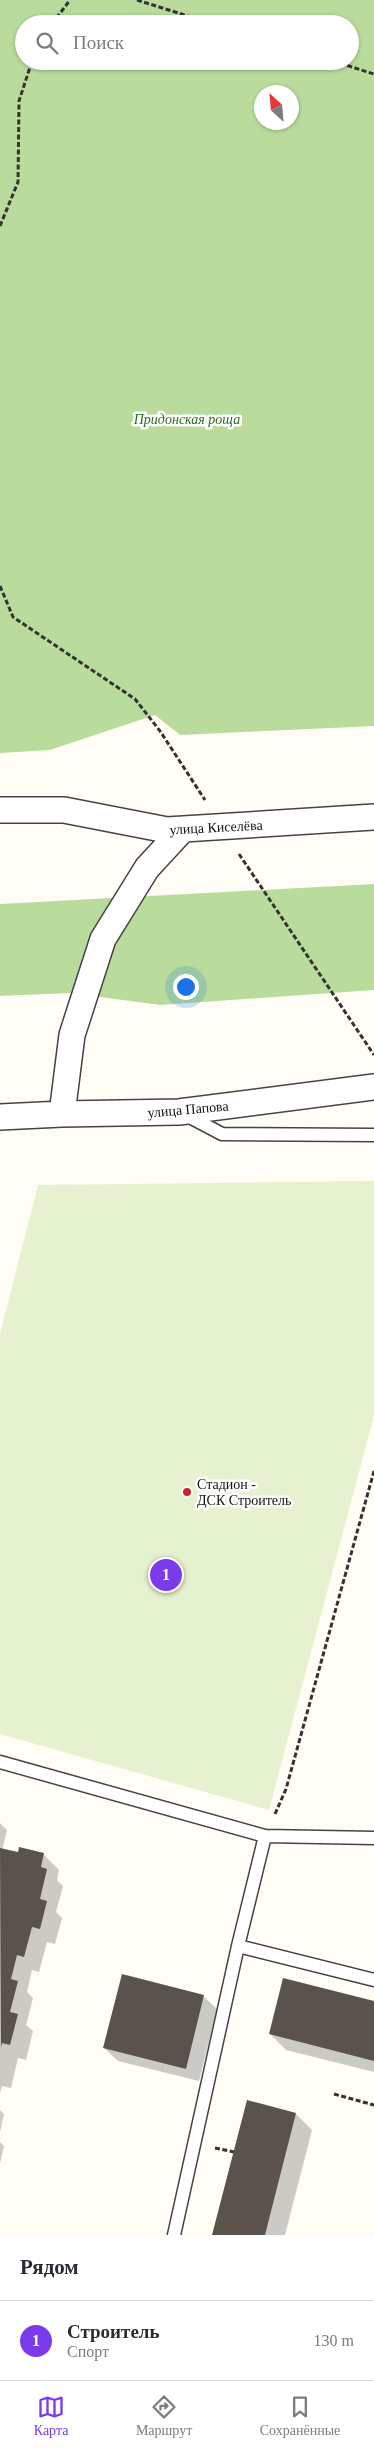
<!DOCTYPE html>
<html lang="ru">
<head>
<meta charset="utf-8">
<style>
  :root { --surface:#fff; --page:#f2f2f3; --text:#2b2b33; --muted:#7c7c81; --line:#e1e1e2; --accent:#7c3aed }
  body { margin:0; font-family:"Times New Roman",serif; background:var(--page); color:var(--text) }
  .compass { position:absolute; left:254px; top:85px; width:45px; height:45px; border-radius:50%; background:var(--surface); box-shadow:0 1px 4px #0004; rotate:334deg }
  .you { position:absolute; left:185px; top:986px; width:18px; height:18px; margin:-12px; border:4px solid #fff; border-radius:50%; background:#1a73e8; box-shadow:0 0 0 8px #1a73e833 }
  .badge { display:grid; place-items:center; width:32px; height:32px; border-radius:50%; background:var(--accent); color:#fff; font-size:16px; font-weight:700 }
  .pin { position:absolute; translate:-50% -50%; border:2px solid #fff; box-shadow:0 1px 5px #0006 }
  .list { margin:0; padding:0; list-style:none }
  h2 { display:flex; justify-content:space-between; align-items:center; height:65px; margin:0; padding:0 20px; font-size:21px }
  h2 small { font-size:16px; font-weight:400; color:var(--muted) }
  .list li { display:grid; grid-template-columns:32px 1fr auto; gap:15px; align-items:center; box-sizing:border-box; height:80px; padding:0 20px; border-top:1px solid var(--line) }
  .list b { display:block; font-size:19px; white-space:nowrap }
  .list p { margin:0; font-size:16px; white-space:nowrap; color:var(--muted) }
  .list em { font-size:16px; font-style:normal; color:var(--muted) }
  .icon { flex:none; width:28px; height:28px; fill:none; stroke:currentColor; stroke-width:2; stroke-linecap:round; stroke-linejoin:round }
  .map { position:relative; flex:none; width:374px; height:2235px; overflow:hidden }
  .search { position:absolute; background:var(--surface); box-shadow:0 1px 4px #0004; left:15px; right:15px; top:15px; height:55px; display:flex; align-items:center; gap:12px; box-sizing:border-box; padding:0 18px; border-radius:28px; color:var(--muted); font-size:19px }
  .sheet { height:145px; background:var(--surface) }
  nav { display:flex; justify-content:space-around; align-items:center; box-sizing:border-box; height:70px; border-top:1px solid var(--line); background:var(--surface); font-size:14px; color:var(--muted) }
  nav a { display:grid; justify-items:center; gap:2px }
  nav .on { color:var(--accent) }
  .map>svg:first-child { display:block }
</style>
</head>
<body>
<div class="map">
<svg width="374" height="2235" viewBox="0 0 374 2235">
  <rect width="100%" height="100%" fill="#fffdf5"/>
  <path fill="#b9dc9c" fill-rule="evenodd" d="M0,0H374V726L180,735L155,715L50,750L0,753ZM24,24H350V61H24ZM262,92H292V122H262Z
    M374,884V990L160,1005L71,993L0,996V904Z"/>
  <path fill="#e6f2cf" d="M374,1181V1416L269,1810L0,1734V1334L38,1185Z"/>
  <path fill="#0003" d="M0,1823L7,1830L2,1850L19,1854H43L59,1870L57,1880L63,1886L56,1912L62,1918L55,1944L47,1942L39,1972L32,1970L27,1992L33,1998L26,2025L33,2031L26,2060L18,2058L11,2088L2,2086L0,2093Z
    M203,1996L217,2009L199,2081L118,2061L104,2048Z
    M374,2002V2072L286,2050L270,2034Z
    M0,2110L4,2114L0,2132Z
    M296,2114L312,2130L285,2235H214Z
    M0,2142L4,2146L0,2163Z"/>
  <path fill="#5a524d" d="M19,1847L44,1853L41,1867L47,1869L40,1899L47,1901L40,1929L32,1927L24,1957L17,1955L11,1979L18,1981L10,2012L18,2014L10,2045L2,2043L1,2048L0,1848L18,1852Z
    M122,1974L204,1995L186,2069L103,2048Z
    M283,1978L374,2001V2061L269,2034Z
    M247,2100L296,2113L265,2235H212Z"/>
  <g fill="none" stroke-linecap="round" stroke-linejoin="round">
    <g stroke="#444" stroke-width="15">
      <path id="lane" d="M184,1114L222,1134L374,1135
        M0,1762L265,1836
        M238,1946L374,1980
        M174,2235L238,1946L265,1836L374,1838"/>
    </g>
    <g stroke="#444" stroke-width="28">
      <path id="street" d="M0,810H64L167,830L374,817
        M62,1114L72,1035L103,939L147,868L183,829
        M0,1117L62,1114L179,1112L374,1087"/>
    </g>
    <path stroke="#333" stroke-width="3" stroke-dasharray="5 2.5" stroke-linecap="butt" d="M137,0L213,24
      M52,24L70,0
      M333,61L374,74
      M0,226L18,182L19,101L32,61
      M0,586L13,617L135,699L160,731L205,800
      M239,854L374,1055
      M275,1814L286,1789L374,1471
      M334,2094L374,2105
      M215,2148L234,2152"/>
    <use href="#lane" stroke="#fff" stroke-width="12"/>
    <use href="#street" stroke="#fff" stroke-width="25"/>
  </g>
  <circle fill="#c4262e" stroke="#fff" stroke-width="2" cx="187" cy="1492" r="5"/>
  <g text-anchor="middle" stroke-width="5" stroke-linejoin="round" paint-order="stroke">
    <g font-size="14" font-style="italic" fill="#2f6b1f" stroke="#fff">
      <text x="187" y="424">Придонская роща</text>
    </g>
    <g font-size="14" fill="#111" stroke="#fff">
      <text transform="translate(216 827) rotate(-3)" y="5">улица Киселёва</text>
      <text transform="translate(188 1109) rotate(-5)" y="5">улица Папова</text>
    </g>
    <g font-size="14" fill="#111" stroke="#fff" text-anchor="start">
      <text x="197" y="1489">Стадион -<tspan x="197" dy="16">ДСК Строитель</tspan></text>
    </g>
  </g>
</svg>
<svg class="compass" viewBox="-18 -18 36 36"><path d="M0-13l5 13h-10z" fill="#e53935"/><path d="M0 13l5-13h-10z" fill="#7c7c81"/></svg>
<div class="you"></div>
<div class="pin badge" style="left:166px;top:1575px">1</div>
<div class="search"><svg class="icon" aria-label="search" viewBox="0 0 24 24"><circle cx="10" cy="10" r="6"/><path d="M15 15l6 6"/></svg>Поиск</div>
</div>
<section class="sheet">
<h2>Рядом<small></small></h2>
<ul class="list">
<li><span class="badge">1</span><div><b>Строитель</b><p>Спорт</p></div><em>130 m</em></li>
</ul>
</section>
<nav>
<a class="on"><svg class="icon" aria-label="map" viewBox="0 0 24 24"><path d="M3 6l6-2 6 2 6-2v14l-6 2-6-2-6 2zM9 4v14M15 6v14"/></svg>Карта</a>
<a><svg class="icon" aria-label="directions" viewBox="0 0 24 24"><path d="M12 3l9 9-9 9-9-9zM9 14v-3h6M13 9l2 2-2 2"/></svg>Маршрут</a>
<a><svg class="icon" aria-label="saved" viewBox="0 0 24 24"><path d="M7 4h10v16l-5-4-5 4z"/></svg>Сохранённые</a>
</nav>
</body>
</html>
